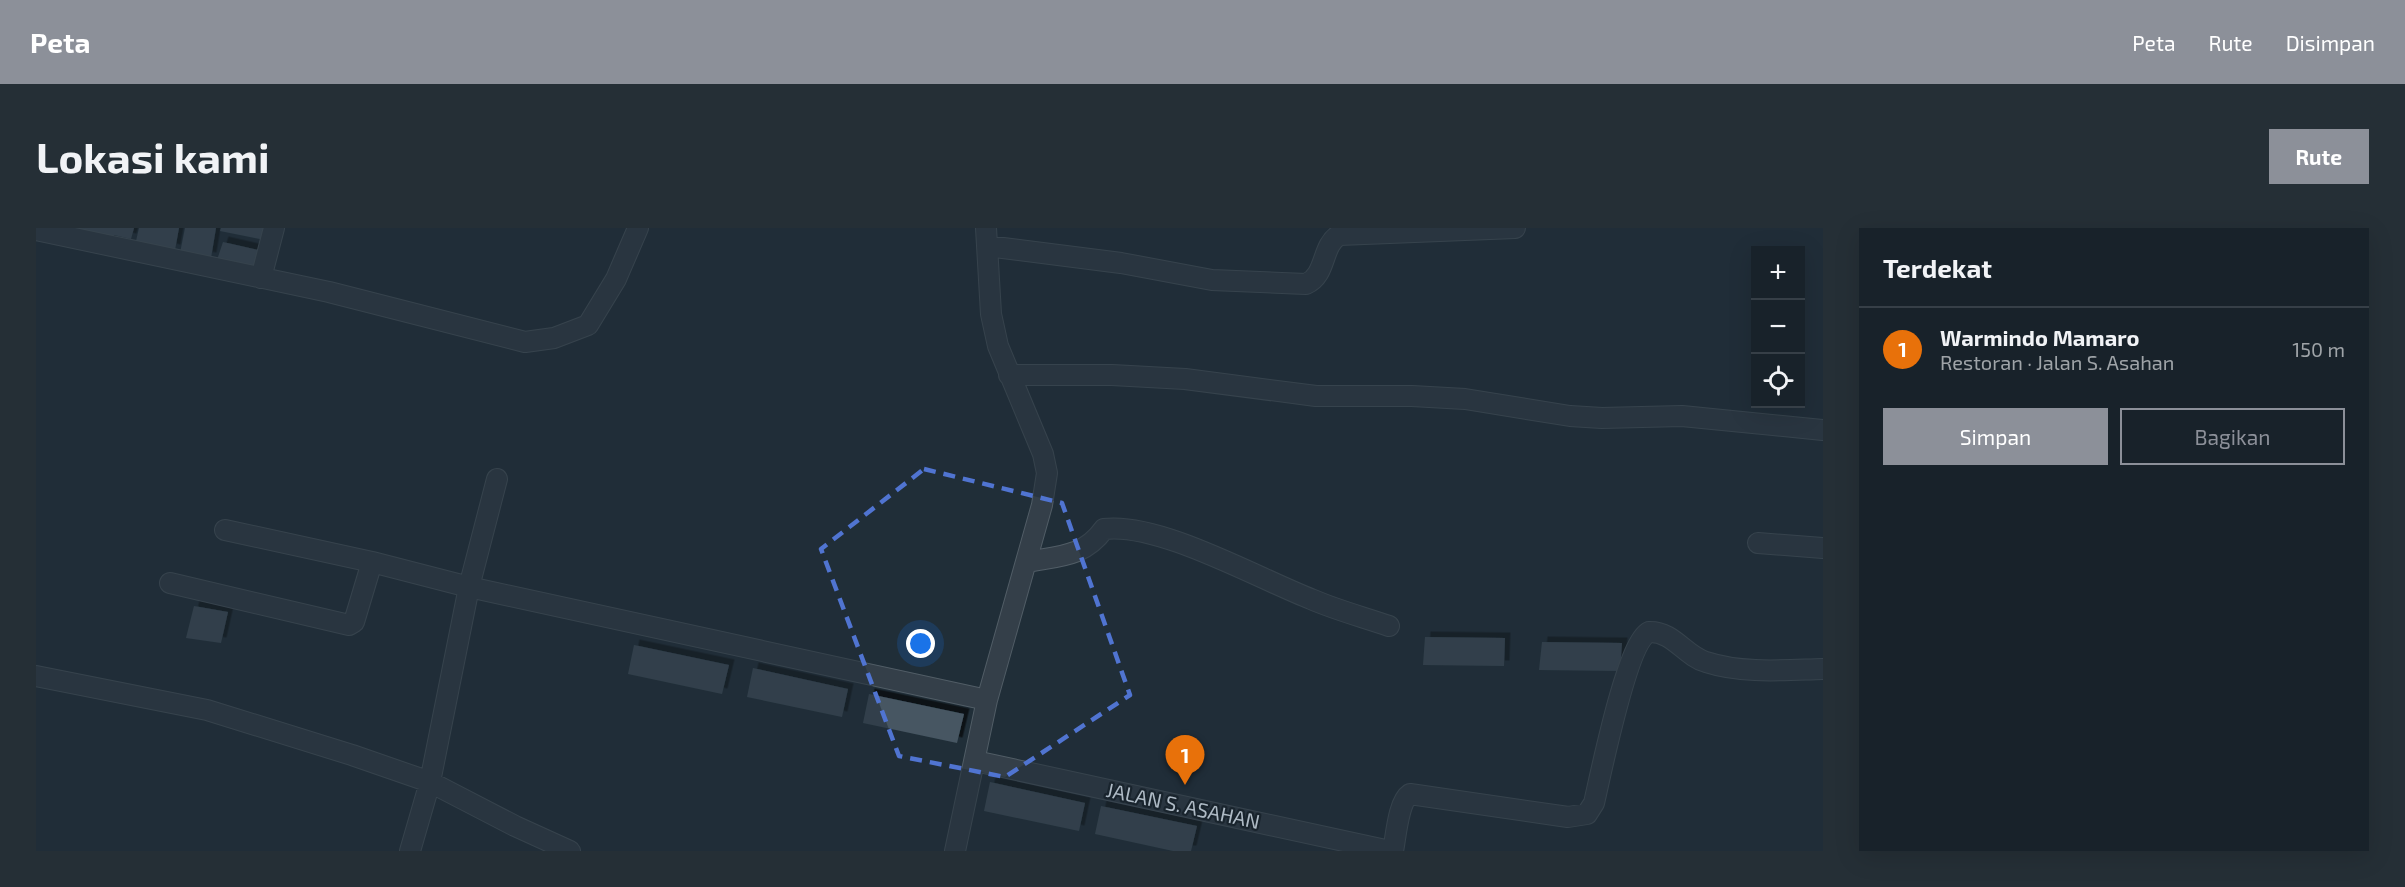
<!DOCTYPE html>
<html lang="id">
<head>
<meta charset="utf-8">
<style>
  :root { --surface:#18222a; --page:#252f36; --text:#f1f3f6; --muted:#9fa4a8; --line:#363f47; --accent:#8c9099 }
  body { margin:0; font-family:"Exo 2",sans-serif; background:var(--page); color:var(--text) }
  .controls { position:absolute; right:18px; top:18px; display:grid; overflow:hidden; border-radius:0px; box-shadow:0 6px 24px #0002 }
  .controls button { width:54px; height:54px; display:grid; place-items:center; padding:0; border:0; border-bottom:2px solid var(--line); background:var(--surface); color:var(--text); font:30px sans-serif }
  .you { position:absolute; left:885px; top:416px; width:21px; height:21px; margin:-15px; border:4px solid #fff; border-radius:50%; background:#1a73e8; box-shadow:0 0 0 9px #1a73e833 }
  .badge { display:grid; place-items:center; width:39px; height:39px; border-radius:50%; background:var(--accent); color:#fff; font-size:20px; font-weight:700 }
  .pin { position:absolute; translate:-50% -50px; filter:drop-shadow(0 2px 3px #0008) }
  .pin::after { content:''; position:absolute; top:32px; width:21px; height:18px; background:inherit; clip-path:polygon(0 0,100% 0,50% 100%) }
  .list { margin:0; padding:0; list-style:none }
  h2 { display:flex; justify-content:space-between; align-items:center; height:78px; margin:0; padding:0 24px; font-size:26px }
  h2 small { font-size:20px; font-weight:400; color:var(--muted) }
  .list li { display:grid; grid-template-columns:39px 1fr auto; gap:18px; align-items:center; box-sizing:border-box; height:84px; padding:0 24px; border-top:2px solid var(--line) }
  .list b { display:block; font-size:22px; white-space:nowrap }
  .list p { margin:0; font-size:20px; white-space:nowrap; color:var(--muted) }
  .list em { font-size:20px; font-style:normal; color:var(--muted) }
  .actions { display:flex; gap:12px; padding:18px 24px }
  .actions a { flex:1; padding:14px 0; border:2px solid var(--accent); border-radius:0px; text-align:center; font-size:21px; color:var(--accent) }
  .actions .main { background:var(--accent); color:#fff }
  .icon { flex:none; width:33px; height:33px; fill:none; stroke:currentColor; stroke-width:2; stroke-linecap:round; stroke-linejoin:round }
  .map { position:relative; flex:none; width:1787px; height:623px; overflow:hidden; border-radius:0px }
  header { display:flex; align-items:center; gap:36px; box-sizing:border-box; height:84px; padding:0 30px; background:var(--accent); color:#fff }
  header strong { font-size:28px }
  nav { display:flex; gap:33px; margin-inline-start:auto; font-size:21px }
  .intro { display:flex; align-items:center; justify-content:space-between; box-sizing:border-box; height:144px; padding:0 36px }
  h1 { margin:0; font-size:42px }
  .button { padding:15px 27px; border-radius:0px; background:var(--accent); color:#fff; font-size:21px; font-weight:700 }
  main { display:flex; gap:36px; padding:0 36px }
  aside { flex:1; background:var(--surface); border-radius:0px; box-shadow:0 6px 24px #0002 }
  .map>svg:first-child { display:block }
</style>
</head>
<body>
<header>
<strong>Peta</strong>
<nav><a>Peta</a><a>Rute</a><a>Disimpan</a></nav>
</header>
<div class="intro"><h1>Lokasi kami</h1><a class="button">Rute</a></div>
<main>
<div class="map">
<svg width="1787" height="623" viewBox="0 0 1787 623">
  <defs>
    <filter id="shadow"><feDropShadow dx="5.5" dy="-5.5" stdDeviation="0" flood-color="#0009"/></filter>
  </defs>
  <rect width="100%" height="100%" fill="#202e38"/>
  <path fill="#465662" filter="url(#shadow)" d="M27,0H98L95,11L78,7L74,14Z
    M103,0H143L139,22L100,13Z
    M149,0H180L175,30L144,25Z
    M185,0H231L229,12L184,3Z
    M187,14L227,23L221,44L181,32Z
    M158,378L192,384L185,415L150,410Z
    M1389,409L1469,410L1468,438L1387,437Z
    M1506,414L1586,415L1584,443L1503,442Z
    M598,417L693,437L686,466L592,446Z
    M717,440L812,461L806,489L711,469Z
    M833,466L928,486L921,515L827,495Z
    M954,554L1049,575L1043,603L948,583Z
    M1065,578L1161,598L1155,623H1137L1059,606Z"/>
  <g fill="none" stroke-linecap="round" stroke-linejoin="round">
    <g stroke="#515d66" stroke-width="22">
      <path id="minor" d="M0,2L293,64L489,114L518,110L552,97L580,51L602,0
        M951,18L1085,35L1176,52L1270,56C1291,47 1285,18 1303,7L1479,0
        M225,50L238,0
        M973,147H1076L1149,151L1280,168H1376L1429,171L1534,188L1566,190L1646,188L1787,202
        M189,302L336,334L433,359L951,472
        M1722,315L1787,320
        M991,334C1023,328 1048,329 1068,301C1123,294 1221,350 1275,371C1300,382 1327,389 1353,398
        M134,355L313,397L318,394L336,334
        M0,448L171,482L316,527L394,554L479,598L534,623
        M939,533L1354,623
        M374,623L394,554L433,359L461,251
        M919,623L951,472L1006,277L1011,245L1007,226L962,118L955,86L950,0
        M1357,623C1360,609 1362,574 1374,566L1532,589L1551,586L1558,575C1565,545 1591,415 1613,404C1637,403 1649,428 1670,434C1707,446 1749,442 1787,441"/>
    </g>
    <use href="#minor" stroke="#343f49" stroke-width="20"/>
  </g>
  <path d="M0 0H1787V623H0ZM888,241L1026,275L1094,467L969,549L863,528L785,321Z" fill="#202e38" fill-opacity=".55" fill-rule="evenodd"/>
  <path fill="none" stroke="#5074d1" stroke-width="4.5" stroke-dasharray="12 8" stroke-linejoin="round" d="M888,241L1026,275L1094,467L969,549L863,528L785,321Z"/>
  <g text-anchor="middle" stroke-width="4.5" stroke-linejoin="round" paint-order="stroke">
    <g font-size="20" fill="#aebac5" stroke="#19242d">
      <text transform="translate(1147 578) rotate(12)" y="7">JALAN S. ASAHAN</text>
    </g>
  </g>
</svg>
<div class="controls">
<button>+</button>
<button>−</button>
<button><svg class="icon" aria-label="locate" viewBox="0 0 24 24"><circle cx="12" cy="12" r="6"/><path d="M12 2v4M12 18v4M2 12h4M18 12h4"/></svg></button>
</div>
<div class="you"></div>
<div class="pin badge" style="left:1149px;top:557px;background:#e8710a">1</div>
</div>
<aside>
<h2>Terdekat<small></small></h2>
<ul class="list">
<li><span class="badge" style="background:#e8710a">1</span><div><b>Warmindo Mamaro</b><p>Restoran · Jalan S. Asahan</p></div><em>150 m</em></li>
</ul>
<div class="actions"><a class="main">Simpan</a><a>Bagikan</a></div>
</aside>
</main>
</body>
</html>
